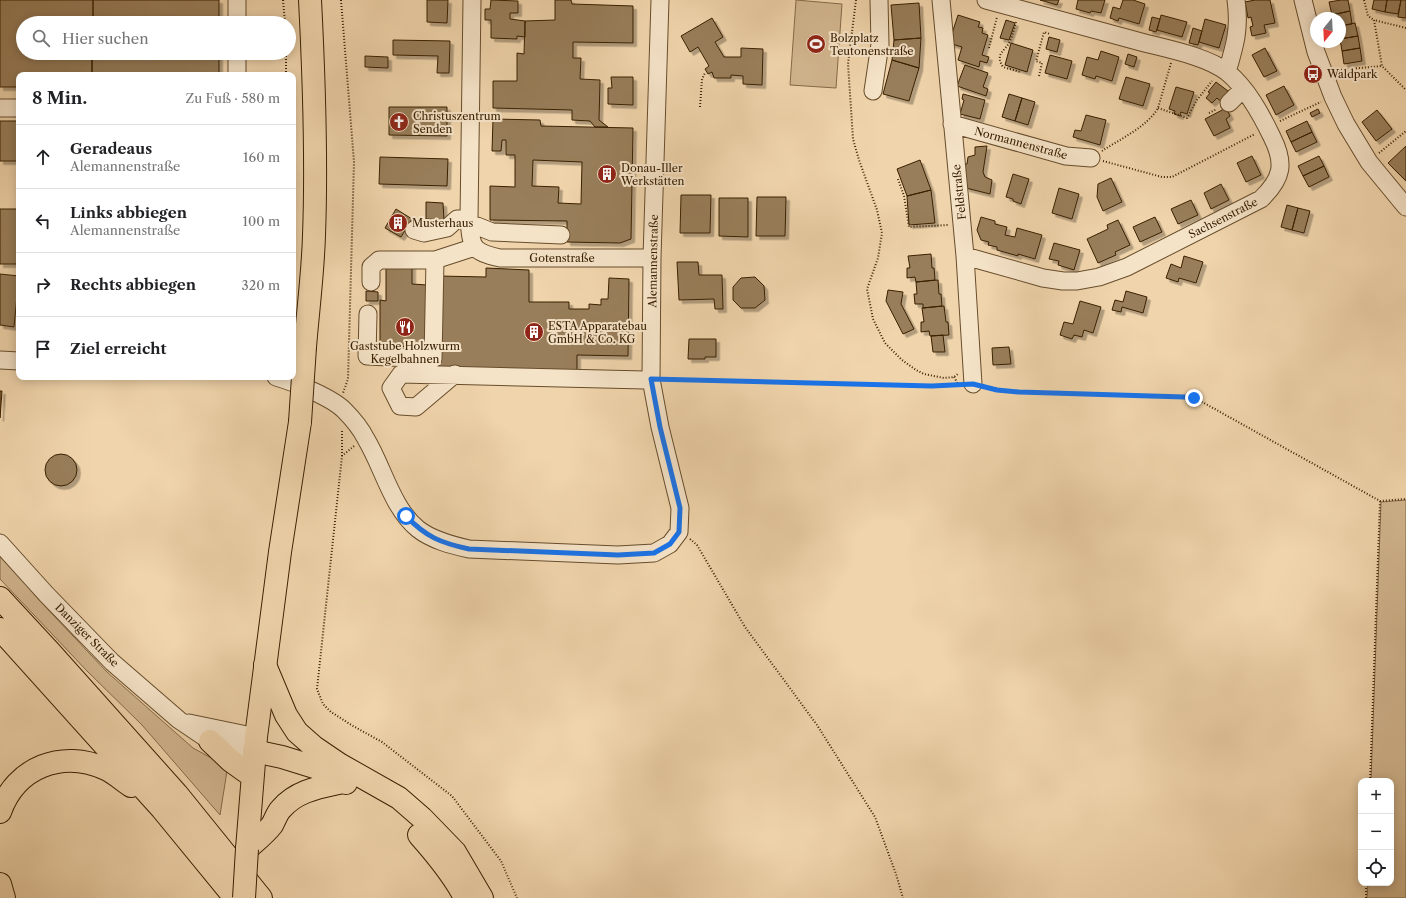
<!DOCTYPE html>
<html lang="de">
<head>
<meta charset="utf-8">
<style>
  :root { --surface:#fff; --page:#f2f2f2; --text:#202124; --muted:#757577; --line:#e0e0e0 }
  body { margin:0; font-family:"Libre Caslon Text",serif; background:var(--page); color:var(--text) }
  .controls { position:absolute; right:12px; bottom:12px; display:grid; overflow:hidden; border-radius:8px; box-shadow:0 2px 10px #0003 }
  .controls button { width:36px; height:36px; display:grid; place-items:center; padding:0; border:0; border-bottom:1px solid var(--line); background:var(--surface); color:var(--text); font:20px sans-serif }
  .compass { position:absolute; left:1310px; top:12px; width:36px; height:36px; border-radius:50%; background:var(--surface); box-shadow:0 2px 10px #0003; rotate:198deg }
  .stop { position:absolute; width:12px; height:12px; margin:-9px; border:3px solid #1a73e8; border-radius:50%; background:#fff }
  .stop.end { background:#1a73e8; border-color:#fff; box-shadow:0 1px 4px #0008 }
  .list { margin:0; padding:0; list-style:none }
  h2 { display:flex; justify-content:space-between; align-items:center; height:52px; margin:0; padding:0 16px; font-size:17px }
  h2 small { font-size:13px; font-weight:400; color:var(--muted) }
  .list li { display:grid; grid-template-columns:26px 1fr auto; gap:12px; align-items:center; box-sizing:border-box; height:64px; padding:0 16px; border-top:1px solid var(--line) }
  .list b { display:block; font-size:15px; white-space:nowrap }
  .list p { margin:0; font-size:13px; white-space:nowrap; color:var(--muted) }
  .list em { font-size:13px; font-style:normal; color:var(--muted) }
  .icon { flex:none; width:22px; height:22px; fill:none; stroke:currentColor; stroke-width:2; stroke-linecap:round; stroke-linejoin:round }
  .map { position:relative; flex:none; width:1406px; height:898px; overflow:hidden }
  .search { position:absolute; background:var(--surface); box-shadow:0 2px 10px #0003; left:16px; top:16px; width:280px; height:44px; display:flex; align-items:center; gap:10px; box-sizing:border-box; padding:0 14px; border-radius:22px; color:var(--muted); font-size:15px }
  .panel { position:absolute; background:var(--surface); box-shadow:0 2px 10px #0003; left:16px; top:72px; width:280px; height:308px; border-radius:8px }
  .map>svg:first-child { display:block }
</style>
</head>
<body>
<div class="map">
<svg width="1406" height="898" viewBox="0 0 1406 898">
  <defs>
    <filter id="shadow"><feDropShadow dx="3.5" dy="3.5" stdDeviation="0" flood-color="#0004"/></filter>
  </defs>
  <rect width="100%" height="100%" fill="#f0d4ab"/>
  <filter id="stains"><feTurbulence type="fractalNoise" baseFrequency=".005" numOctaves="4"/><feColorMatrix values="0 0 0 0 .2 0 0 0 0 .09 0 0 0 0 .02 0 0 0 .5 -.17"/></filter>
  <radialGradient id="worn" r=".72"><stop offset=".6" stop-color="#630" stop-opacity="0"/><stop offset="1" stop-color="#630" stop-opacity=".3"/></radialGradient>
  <path fill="#d1b58e" stroke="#856a48" d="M796,0L842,4L836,88L790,85Z
    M1406,500V898H1367L1368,883H1391V781H1371L1381,502Z
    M0,554L39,600L107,672L193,748L215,760L227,771L220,815L142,725L87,671L0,579Z"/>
  <path fill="#987e5a" stroke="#392002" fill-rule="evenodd" filter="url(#shadow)" d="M0,0H93V23H23V53H92V75H19V87H0Z
    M93,0H219V23H93Z
    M427,0H448L447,23L427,22Z
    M491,0L518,1V13H510V19L525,21V37L517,36V39L491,38V20H485V9H490Z
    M555,0H571L572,4L633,6V43L573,42V58H581L580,79L600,80L599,120L608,127H595L590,121L572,120V110L493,108V81H517V53L524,54L525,21L555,20Z
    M1040,0H1059L1057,5Z
    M1078,0H1105L1101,13L1091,11L1090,13L1076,9Z
    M1123,0H1133L1145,4L1139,24L1119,18L1118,21L1110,18L1113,7L1120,9Z
    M1255,0H1270L1275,23L1264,25L1266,33L1252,36L1250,27L1253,26L1251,17L1248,18L1245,2Z
    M1341,0H1348L1350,11L1332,15L1329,2Z
    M1374,0H1387L1385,12L1372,9Z
    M1387,0H1401L1398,14L1385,12Z
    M1401,0H1406V18L1398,17Z
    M919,3L921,38L894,40L891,5Z
    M1350,11L1352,24L1340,26V18H1332V15Z
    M958,15L980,22L978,27L983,28L982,33L988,35L982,55L989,57L987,63L980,61L979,67L958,60L962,47L949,43Z
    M1161,15L1187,22L1182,37L1157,30Z
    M1152,17L1160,19L1156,32L1149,30Z
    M712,18L723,37L715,42L724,57H741V48L763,49L762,85L743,84V76L731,75V78H714L712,72L708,74L705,69L709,66L698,47L690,52L681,36Z
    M1205,19L1226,25L1219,48L1199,42Z
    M1006,20L1015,23L1009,40L1000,38Z
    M1355,23L1358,36L1340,39V26Z
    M1193,28L1202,31L1198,45L1189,43Z
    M1358,36L1360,48L1342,51L1340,39Z
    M1049,37L1060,40L1057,52L1046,49Z
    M921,38L919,68L892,60L894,40Z
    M393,40L450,41L449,73H437L438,56L393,55Z
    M1011,43L1033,50L1027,72L1005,65Z
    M1265,48L1277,71L1264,77L1252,55Z
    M1360,48L1362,61L1344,64L1342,51Z
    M1101,51L1119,57L1112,81L1096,76L1095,79L1082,75L1087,57L1098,60Z
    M92,53H219V75H92Z
    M1128,54L1137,57L1134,67L1125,64Z
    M1050,55L1072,61L1067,79L1045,73Z
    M365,56L388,57V68L365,67Z
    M892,60L919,68L909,101L883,94Z
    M965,65L988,73L983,87L988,89L986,96L957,86Z
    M611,77H633V105L608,104V88H612Z
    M1126,77L1150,84L1143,106L1119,99Z
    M1216,82L1232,94L1224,104L1217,98L1212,103L1206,98L1210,93L1208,92Z
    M1284,86L1294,105L1276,115L1266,95Z
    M1176,87L1194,92L1187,114L1181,112L1180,116L1174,114L1175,111L1169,109Z
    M963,94L985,100L980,119L960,114L964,100L962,99Z
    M1009,94L1022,98L1015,121L1002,117Z
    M1022,98L1035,102L1028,125L1015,121Z
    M389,107H447V136L389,135Z
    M1226,108L1230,116L1226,119L1230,128L1214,136L1205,119Z
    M1318,109L1320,113L1312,117L1310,113Z
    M1377,110L1392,129L1376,141L1362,122Z
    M1086,115L1106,120L1100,145L1073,137L1075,130L1081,131Z
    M493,119L540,120L541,126L633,128L631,239L620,243L567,242V221L490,220V186L515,187V155H506V140H502L501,151H492ZM533,160L582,162L581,204L558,203L559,187L532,186Z
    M0,121H19V161H0Z
    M1307,121L1312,132L1291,142L1286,131Z
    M1312,132L1317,142L1296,152L1291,142Z
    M987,146L983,172L985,177L992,180L990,194L966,188L963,164H967L968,157L975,155V147Z
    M1406,146V181L1388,163Z
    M1252,156L1261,175L1246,182L1237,163Z
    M1319,156L1324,166L1303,176L1298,166Z
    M380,157L448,159L447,186L379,184Z
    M920,160L931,190L907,196L897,169Z
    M1324,166L1329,177L1309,187L1303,176Z
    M1013,174L1029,179L1021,204L1013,201V199L1006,197Z
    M1111,178L1122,202L1103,211L1097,197L1098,184Z
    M1221,184L1229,200L1211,209L1204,193Z
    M1059,188L1079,194L1072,219L1052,213Z
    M931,190L935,223L909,225L907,196Z
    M681,195H711L710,233H680Z
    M757,197H786L785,236H756Z
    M719,198H748V237L719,236Z
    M1191,200L1198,215L1178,224L1171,209Z
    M426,202L443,203L444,220L426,219Z
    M1287,205L1298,208L1292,230L1281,227Z
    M1298,208L1310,211L1304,233L1292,230Z
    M0,209H19V264H0Z
    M396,209L412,219L401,237L385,228Z
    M981,217L995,221V224L1007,227L1005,235L1015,237L1017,228L1042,235L1035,259L1018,254V256L997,250V247L988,245L989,242L981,240L977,230Z
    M1155,217L1162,232L1140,242L1133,227Z
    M1118,220L1130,245L1115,252L1116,255L1098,263L1087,239L1108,229L1107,225Z
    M1054,243L1080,250L1074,270L1058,265L1059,261L1049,259Z
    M931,254L932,268H934L935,280L916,282L915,277L907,278V268H910L908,256Z
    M1184,256L1203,262L1196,283L1179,278L1178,282L1166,278L1171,264L1181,268Z
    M677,262H698L699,275H722L723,309H715L714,299L679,300Z
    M386,263L412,264V284L427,285V347L380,346V300L386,301Z
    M486,268L529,270V302H569V309H589V304L601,305V299H608L609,278L629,279L628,356L577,355V373L439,369V276L486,277Z
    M0,274L19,276L14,327L0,325Z
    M755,277L764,286L765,300L755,308H741L733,300V287L741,278Z
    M938,280L939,294H941L942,306L923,308V304H915L914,294H917L916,282Z
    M888,290L903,292L901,304L914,329L903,334L886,301Z
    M366,291L378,292V301H366Z
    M1126,291L1147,297L1143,313L1122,307L1121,312L1112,310L1115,300L1123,302Z
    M1080,301L1101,307L1093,333L1084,330L1082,337L1074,335L1072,339L1060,335L1064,322L1073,324Z
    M944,306L946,322H948L949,335L930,336L929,331L921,332V322H924L922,308Z
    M943,335L945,352H933L931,336Z
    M689,339H716V357H705V359H688Z
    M1009,347L1011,364L993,365L992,348Z
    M0,391H2L0,418Z
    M45 470a16 16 0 1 1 32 0a16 16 0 1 1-32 0Z"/>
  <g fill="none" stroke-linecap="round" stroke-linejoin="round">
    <g stroke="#674d2c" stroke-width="19">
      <path id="minor" d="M237,0V23
        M472,0L469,219C471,247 472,252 500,258H652
        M941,0L965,256L973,384
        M1303,0L1316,52L1333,97L1346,124L1369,162L1406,207
        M1227,72C1235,45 1240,29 1236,0
        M237,75V53
        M873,91L880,44L879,0
        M1229,103L1243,89
        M0,108H19
        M952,124L1066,156L1091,158
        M470,226H477L492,232L561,235
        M414,230L424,233L447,228L457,219H469
        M965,256L1043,278L1063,281H1077L1099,277L1127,267L1261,199C1283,178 1285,163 1272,137C1261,114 1247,88 1227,72C1206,56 1167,49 1141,42C1090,28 1038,14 986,0
        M371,282V267L379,260H435
        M368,314L367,356L433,359L435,260L475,247
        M0,360L19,361
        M455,374L416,407L400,406L391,388L401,374L645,380L651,379
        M276,377C293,382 331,397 344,410C352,418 361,429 366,439C383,467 392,508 418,529C432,540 451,545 469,549L618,555L654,553L670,544L679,532L680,508L660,427L651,379L652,258L660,0
        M0,543L46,594L112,662L179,720L210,741L254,751
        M189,723L256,737"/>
    </g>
    <g stroke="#392002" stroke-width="24">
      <path id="major" d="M305,347C308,310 313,272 314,235C317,157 314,78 310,0
        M210,741L231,761L252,776
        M247,849L256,737L280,552L300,422"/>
    </g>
    <g stroke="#392002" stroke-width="24">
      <path id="highway" d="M0,598L50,652L177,794L261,898
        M0,629L162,809L235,898
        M265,665L286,715L297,732L314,747L339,764L399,798L422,818L455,852L482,898
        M254,751L282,757L324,770L346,783
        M0,812C16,767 62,749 106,769C115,773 123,781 131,786
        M419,835C435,853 450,871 462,892
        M247,849C256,841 265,834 272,825C275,820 277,813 281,809C297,790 321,787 343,782
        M0,884L4,898"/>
    </g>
    <path stroke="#392002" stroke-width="2" stroke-dasharray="1 2" stroke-linecap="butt" d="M283,0L285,23
      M341,0L354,162L348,379L343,393
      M856,0L848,64L853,139L859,160L877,210L882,233L878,258L867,289L873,319L885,343L902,360L916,370L924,374L944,378L954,377L959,373
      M1364,0L1368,16L1374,20
      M1016,22C1014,28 1013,35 1010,41C1006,51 994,53 1003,67L1020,72
      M1406,28L1374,20L1382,66L1406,90
      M989,48L997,17
      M286,53V75
      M1338,70L1382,66
      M1039,76L1042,63L1036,61L1044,32L1050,34
      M700,107L702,79L705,73
      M1158,108L1187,118L1197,100L1212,81
      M1209,113L1217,109
      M1280,121L1321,102
      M1102,151C1120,139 1147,127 1158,108L1171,63
      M1379,153L1406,131
      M1103,161L1162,177H1172L1255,134
      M898,179L904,196L909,227L948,225
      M954,377L958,384
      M665,379L932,386L961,385
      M987,387L1019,392L1184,397L1194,398L1204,403L1380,501L1406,499
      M354,446L342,456L317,689L323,704L331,712L353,726L382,742L452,796L501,861L517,898
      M342,456V430
      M690,539L697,545L745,627L817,725L875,817L896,874L903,898
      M1370,781L1380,501
      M1366,898V883"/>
    <use href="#minor" stroke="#f5e3c8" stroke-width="17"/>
    <use href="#major" stroke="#f0d4ab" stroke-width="22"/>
    <use href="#highway" stroke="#f0d4ab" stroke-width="22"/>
    <g stroke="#392002" stroke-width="24" stroke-linecap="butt">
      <path id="major-bridge" d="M300,422L305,347
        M244,898L247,849"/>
    </g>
    <use href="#major-bridge" stroke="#f0d4ab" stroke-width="22"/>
  </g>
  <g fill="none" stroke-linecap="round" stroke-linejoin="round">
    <path stroke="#1a73e8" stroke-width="5" d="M406,516C426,537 441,543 469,549L618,555L654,553L670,544L679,532L680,508L660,427L651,379L932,386L973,384L997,390L1019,392L1184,397L1194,398"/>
  </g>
  <defs>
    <g id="stadium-disc" transform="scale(1)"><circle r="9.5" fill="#8f2418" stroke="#f5e3c8"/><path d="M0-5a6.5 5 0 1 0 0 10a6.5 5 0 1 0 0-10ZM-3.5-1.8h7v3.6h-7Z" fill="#fff"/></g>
    <g id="bus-disc" transform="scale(1)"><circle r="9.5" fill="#8f2418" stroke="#f5e3c8"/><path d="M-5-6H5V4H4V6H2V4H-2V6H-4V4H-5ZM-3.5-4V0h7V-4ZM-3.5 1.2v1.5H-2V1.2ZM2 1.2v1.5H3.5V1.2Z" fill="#fff"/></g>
    <g id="church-disc" transform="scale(1)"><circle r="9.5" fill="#8f2418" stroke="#f5e3c8"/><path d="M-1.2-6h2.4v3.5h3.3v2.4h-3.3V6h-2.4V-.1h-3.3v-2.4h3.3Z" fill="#fff"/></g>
    <g id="building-disc" transform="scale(1)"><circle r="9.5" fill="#8f2418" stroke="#f5e3c8"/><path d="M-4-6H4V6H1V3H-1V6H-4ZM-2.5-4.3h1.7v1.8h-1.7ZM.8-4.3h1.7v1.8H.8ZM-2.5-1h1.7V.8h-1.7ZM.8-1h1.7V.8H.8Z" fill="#fff"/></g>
    <g id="restaurant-disc" transform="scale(1)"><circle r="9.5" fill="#8f2418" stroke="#f5e3c8"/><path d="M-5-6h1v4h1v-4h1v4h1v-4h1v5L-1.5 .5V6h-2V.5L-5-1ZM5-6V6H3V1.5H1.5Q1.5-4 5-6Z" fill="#fff"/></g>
  </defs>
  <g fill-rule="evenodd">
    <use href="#stadium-disc" x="816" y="44"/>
    <use href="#bus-disc" x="1313" y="74"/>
    <use href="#church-disc" x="399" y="122"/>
    <use href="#building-disc" x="607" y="174"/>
    <use href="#building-disc" x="398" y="223"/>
    <use href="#restaurant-disc" x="405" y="327"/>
    <use href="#building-disc" x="534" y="332"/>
  </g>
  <g text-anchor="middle" stroke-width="4" stroke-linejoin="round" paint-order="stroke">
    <g font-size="11" fill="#392002" stroke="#f5e3c8" text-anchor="start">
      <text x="830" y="42">Bolzplatz<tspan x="830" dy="13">Teutonenstraße</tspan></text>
      <text x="1327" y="78">Waldpark</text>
      <text x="413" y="120">Christuszentrum<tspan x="413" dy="13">Senden</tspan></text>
      <text x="621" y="172">Donau-Iller<tspan x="621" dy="13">Werkstätten</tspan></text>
      <text x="412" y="227">Musterhaus</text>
      <text x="548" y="330">ESTA Apparatebau<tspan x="548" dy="13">GmbH &amp; Co. KG</tspan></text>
      <text x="405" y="350" text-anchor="middle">Gaststube Holzwurm<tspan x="405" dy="13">Kegelbahnen</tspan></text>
    </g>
    <g font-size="11" fill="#392002" stroke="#f5e3c8">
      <text transform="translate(1021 143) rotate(15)" y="4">Normannenstraße</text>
      <text transform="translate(959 192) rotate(-96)" y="4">Feldstraße</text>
      <text transform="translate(1223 218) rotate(-27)" y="4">Sachsenstraße</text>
      <text x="562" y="262">Gotenstraße</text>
      <text transform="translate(653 261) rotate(-89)" y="4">Alemannenstraße</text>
      <text transform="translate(87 635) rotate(45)" y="4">Danziger Straße</text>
    </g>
  </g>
  <rect width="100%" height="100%" filter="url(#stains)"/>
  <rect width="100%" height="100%" fill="url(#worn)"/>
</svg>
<div class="controls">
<button>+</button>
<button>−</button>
<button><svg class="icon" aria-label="locate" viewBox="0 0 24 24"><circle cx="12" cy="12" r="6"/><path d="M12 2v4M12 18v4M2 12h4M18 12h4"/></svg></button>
</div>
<svg class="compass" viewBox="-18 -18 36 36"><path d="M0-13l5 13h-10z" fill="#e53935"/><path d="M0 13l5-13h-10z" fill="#757577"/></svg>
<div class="stop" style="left:406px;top:516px"></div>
<div class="stop end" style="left:1194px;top:398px"></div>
<div class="search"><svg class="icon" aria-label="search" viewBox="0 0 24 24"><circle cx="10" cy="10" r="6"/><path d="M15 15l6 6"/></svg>Hier suchen</div>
<section class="panel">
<h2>8 Min.<small>Zu Fuß · 580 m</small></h2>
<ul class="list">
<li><svg class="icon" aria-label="ahead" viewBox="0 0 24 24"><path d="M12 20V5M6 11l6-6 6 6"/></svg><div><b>Geradeaus</b><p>Alemannenstraße</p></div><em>160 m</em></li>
<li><svg class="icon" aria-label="left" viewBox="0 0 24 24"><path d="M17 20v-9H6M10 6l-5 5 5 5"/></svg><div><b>Links abbiegen</b><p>Alemannenstraße</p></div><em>100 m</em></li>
<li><svg class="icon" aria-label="right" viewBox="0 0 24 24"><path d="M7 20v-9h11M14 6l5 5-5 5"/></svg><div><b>Rechts abbiegen</b></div><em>320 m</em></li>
<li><svg class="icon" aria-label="arrive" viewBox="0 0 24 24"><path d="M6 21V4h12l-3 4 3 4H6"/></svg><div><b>Ziel erreicht</b></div></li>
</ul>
</section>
</div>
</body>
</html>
